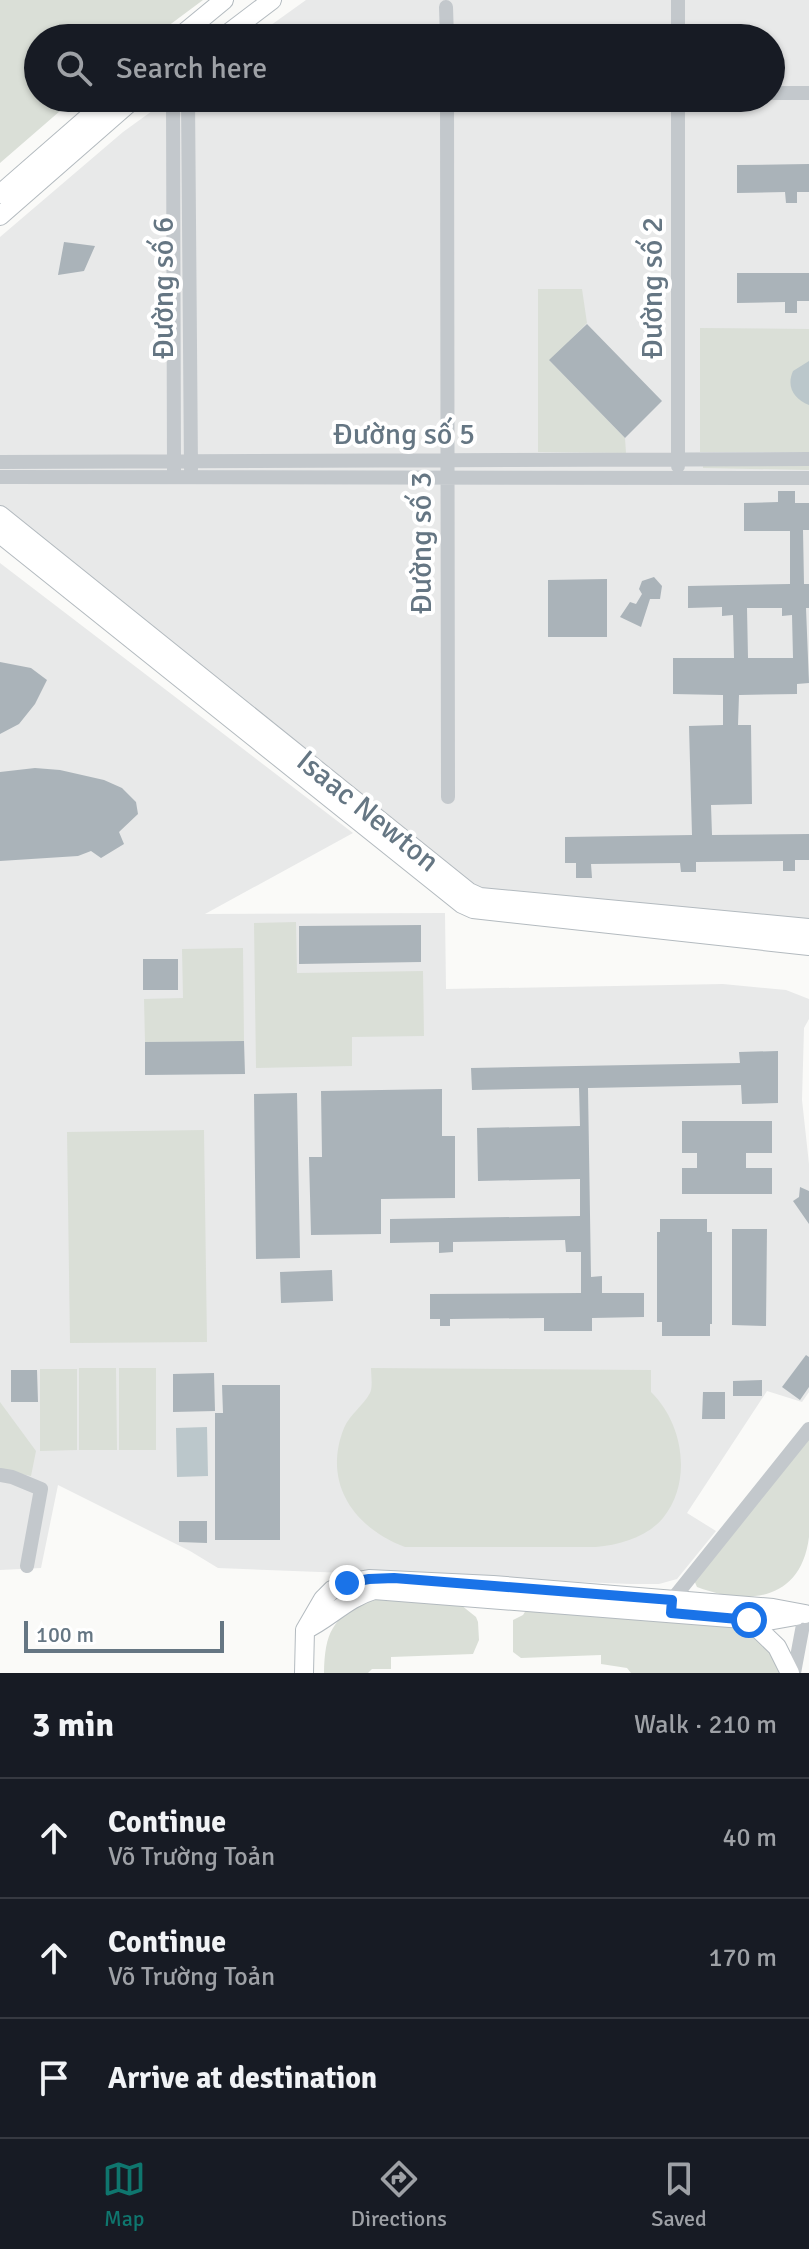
<!DOCTYPE html>
<html lang="en">
<head>
<meta charset="utf-8">
<style>
  :root { --surface:#171b24; --page:#20242c; --text:#f1f3f6; --muted:#9ea1a6; --line:#363941; --accent:#0f766e }
  body { margin:0; font-family:Signika,sans-serif; background:var(--page); color:var(--text) }
  .scale { position:absolute; left:24px; bottom:20px; width:200px; box-sizing:border-box; padding-left:8px; border:4px solid #657683; border-top:0; font-size:22px; line-height:28px; white-space:nowrap; color:#657683; -webkit-text-stroke:6px #fff; paint-order:stroke }
  .stop { position:absolute; width:24px; height:24px; margin:-18px; border:6px solid #1a73e8; border-radius:50%; background:#fff }
  .stop.end { background:#1a73e8; border-color:#fff; box-shadow:0 2px 8px #0008 }
  .list { margin:0; padding:0; list-style:none }
  h2 { display:flex; justify-content:space-between; align-items:center; height:104px; margin:0; padding:0 32px; font-size:34px }
  h2 small { font-size:26px; font-weight:400; color:var(--muted) }
  .list li { display:grid; grid-template-columns:52px 1fr auto; gap:24px; align-items:center; box-sizing:border-box; height:120px; padding:0 32px; border-top:2px solid var(--line) }
  .list b { display:block; font-size:30px; white-space:nowrap }
  .list p { margin:0; font-size:26px; white-space:nowrap; color:var(--muted) }
  .list em { font-size:26px; font-style:normal; color:var(--muted) }
  .icon { flex:none; width:44px; height:44px; fill:none; stroke:currentColor; stroke-width:2; stroke-linecap:round; stroke-linejoin:round }
  .map { position:relative; flex:none; width:809px; height:1673px; overflow:hidden }
  .search { position:absolute; background:var(--surface); box-shadow:0 2px 6px #0004; left:24px; right:24px; top:24px; height:88px; display:flex; align-items:center; gap:20px; box-sizing:border-box; padding:0 28px; border-radius:44px; color:var(--muted); font-size:30px }
  .sheet { height:464px; background:var(--surface) }
  nav { display:flex; justify-content:space-around; align-items:center; box-sizing:border-box; height:112px; border-top:2px solid var(--line); background:var(--surface); font-size:22px; color:var(--muted) }
  nav a { display:grid; justify-items:center; gap:4px }
  nav .on { color:var(--accent) }
  .map>svg:first-child { display:block }
</style>
</head>
<body>
<div class="map">
<svg width="809" height="1673" viewBox="0 0 809 1673">
  <rect width="100%" height="100%" fill="#fafaf8"/>
  <path fill="#e8e9e9" d="M306,0H809V920L482,894L0,511V237L123,132L170,98H771V38H253Z
    M0,563L353,833L205,914L445,913L446,989L723,984L786,990L809,999V1019L804,1028L802,1100L809,1164V1392L802,1402L767,1391L687,1513L716,1531L677,1579L659,1584H631L218,1568L190,1551L58,1485L41,1568L0,1570Z"/>
  <path fill="#dadfd7" d="M0,0H203L152,38H38V98H75L0,163Z
    M538,289H582L587,323L550,361L625,438L626,453L538,452Z
    M700,328L809,329V452H700Z
    M809,463V470L703,468V465Z
    M296,922L297,973L423,971L424,1036L352,1037V1066L256,1068L254,923Z
    M243,948L244,1041L145,1042L144,999L183,998L182,949Z
    M204,1130L207,1342L70,1343L67,1132Z
    M79,1368H116L117,1450H79Z
    M119,1368H156V1450H119Z
    M371,1368L651,1370V1392C683,1423 693,1481 663,1518C647,1537 620,1545 596,1547H405C354,1528 322,1483 344,1428C350,1414 363,1406 370,1393C373,1387 371,1375 371,1368Z
    M40,1369H77V1450L40,1451Z
    M0,1402L36,1451L31,1476L0,1470Z
    M809,1437V1537C801,1601 748,1606 697,1587L693,1578Z
    M367,1598L456,1601L476,1617L478,1622L479,1640L473,1654L391,1657V1669H372L368,1673H324C325,1632 332,1620 367,1598Z
    M528,1607L739,1625C763,1634 771,1652 783,1673H631L627,1668L601,1664V1655L521,1658L513,1652V1620L523,1615Z"/>
  <path fill="#bbc7cb" d="M809,361V405C794,399 786,387 793,371Z
    M207,1427L208,1476L177,1477L176,1428Z"/>
  <path fill="#aab3b9" fill-rule="evenodd" d="M654,28V38H627V29Z
    M809,164V192H797V203H786L785,192L737,193V165Z
    M64,242L95,246L84,271L58,275Z
    M737,273H809V301H797V313H785V302L737,303Z
    M587,324L662,401L625,438L549,360Z
    M778,491H795V503H809V530H803L804,584H809V608H806L809,683L797,684V694L739,695L738,725H751L752,804L711,805L712,835L809,834V860H795V871H783V861L696,862V872H681L680,863L591,864L592,878H576V863H565V837L692,835L689,726L723,725V695L673,694V658H734L733,615L722,616V607L688,608V586L790,584V531H744V503L778,502ZM747,608H782V616L792,615L793,658H748Z
    M654,577L662,586L660,599H650L641,627L620,617L630,602L636,604L642,594L639,589L642,581Z
    M607,579V637H548V580Z
    M0,662L31,668L47,680L35,704L19,724L0,734Z
    M35,768L60,770L104,780L122,788L136,802L138,814L119,832L124,844L101,858L91,851L78,856L0,861V772Z
    M421,925V962L299,964V926Z
    M143,959H178V990H143Z
    M244,1041L245,1074L145,1075V1042Z
    M778,1051V1103L742,1104L741,1085L588,1088L591,1277L602,1276V1293H644V1317L592,1318V1331H544V1318L450,1319V1326H440V1319H430V1294L581,1293V1252H566L565,1240L453,1242V1252L439,1253V1242L390,1243V1219L580,1216V1179L478,1181L477,1128L580,1126L579,1088L472,1090L471,1068L740,1063L739,1052Z
    M442,1089V1136H455V1198L381,1199V1234L311,1235L309,1157H322L321,1091Z
    M297,1093L300,1258L256,1259L254,1094Z
    M682,1121H772V1153H746V1168H772V1194H682V1168H697V1153H682Z
    M800,1187L809,1191V1224L793,1201L799,1197Z
    M660,1219H707V1232H712V1324H710V1336H662V1322H657V1232H660Z
    M732,1229H767L766,1326L732,1325Z
    M332,1270L333,1301L281,1303L280,1272Z
    M806,1355L809,1357V1387L800,1400L782,1387Z
    M11,1370H37L38,1402H11Z
    M214,1373L215,1411L173,1412V1374Z
    M762,1380V1396H733V1381Z
    M222,1385H280V1540H215V1413H223Z
    M703,1392H725V1419H702Z
    M179,1521H207V1543L179,1542Z"/>
  <g fill="none" stroke-linecap="round" stroke-linejoin="round">
    <g stroke="#b3babf" stroke-width="20">
      <path id="secondary" d="M178,38L224,0
        M222,38L272,0
        M0,194L110,98
        M0,216L135,98
        M0,515L469,892L480,897L809,928
        M0,534L462,904L473,909L809,946
        M749,1620L777,1647L790,1673
        M305,1630C330,1618 347,1598 374,1590L768,1621L796,1616
        M304,1673L305,1630L323,1599L332,1590L347,1583L369,1579L493,1585L773,1608L805,1614"/>
    </g>
    <path stroke="#c3c8cc" stroke-width="14" d="M678,0V38
      M446,7L447,38
      M771,93H809
      M173,98L174,470
      M188,98L191,469
      M447,98L448,797
      M678,98V466
      M0,462L809,459
      M0,477L809,478
      M0,1475L12,1477L41,1489L27,1566
      M672,1600L809,1429
      M794,1673L805,1614L809,1615"/>
    <use href="#secondary" stroke="#fff" stroke-width="18"/>
  </g>
  <g fill="none" stroke-linecap="round" stroke-linejoin="round">
    <path stroke="#1a73e8" stroke-width="10" d="M347,1583L369,1579L394,1578L672,1600L671,1613L749,1620"/>
  </g>
  <g text-anchor="middle" stroke-width="8" stroke-linejoin="round" paint-order="stroke">
    <g font-size="30" fill="#657683" stroke="#fff">
      <text transform="translate(163 288) rotate(-90)" y="10">Đường số 6</text>
      <text transform="translate(652 288) rotate(-90)" y="10">Đường số 2</text>
      <text x="404" y="444">Đường số 5</text>
      <text transform="translate(421 543) rotate(-90)" y="10">Đường số 3</text>
      <text transform="translate(368 811) rotate(39)" y="10">Isaac Newton</text>
    </g>
  </g>
</svg>
<div class="scale">100 m</div>
<div class="stop" style="left:749px;top:1620px"></div>
<div class="stop end" style="left:347px;top:1583px"></div>
<div class="search"><svg class="icon" aria-label="search" viewBox="0 0 24 24"><circle cx="10" cy="10" r="6"/><path d="M15 15l6 6"/></svg>Search here</div>
</div>
<section class="sheet">
<h2>3 min<small>Walk · 210 m</small></h2>
<ul class="list">
<li><svg class="icon" aria-label="ahead" viewBox="0 0 24 24"><path d="M12 20V5M6 11l6-6 6 6"/></svg><div><b>Continue</b><p>Võ Trường Toản</p></div><em>40 m</em></li>
<li><svg class="icon" aria-label="ahead" viewBox="0 0 24 24"><path d="M12 20V5M6 11l6-6 6 6"/></svg><div><b>Continue</b><p>Võ Trường Toản</p></div><em>170 m</em></li>
<li><svg class="icon" aria-label="arrive" viewBox="0 0 24 24"><path d="M6 21V4h12l-3 4 3 4H6"/></svg><div><b>Arrive at destination</b></div></li>
</ul>
</section>
<nav>
<a class="on"><svg class="icon" aria-label="map" viewBox="0 0 24 24"><path d="M3 6l6-2 6 2 6-2v14l-6 2-6-2-6 2zM9 4v14M15 6v14"/></svg>Map</a>
<a><svg class="icon" aria-label="directions" viewBox="0 0 24 24"><path d="M12 3l9 9-9 9-9-9zM9 14v-3h6M13 9l2 2-2 2"/></svg>Directions</a>
<a><svg class="icon" aria-label="saved" viewBox="0 0 24 24"><path d="M7 4h10v16l-5-4-5 4z"/></svg>Saved</a>
</nav>
</body>
</html>
